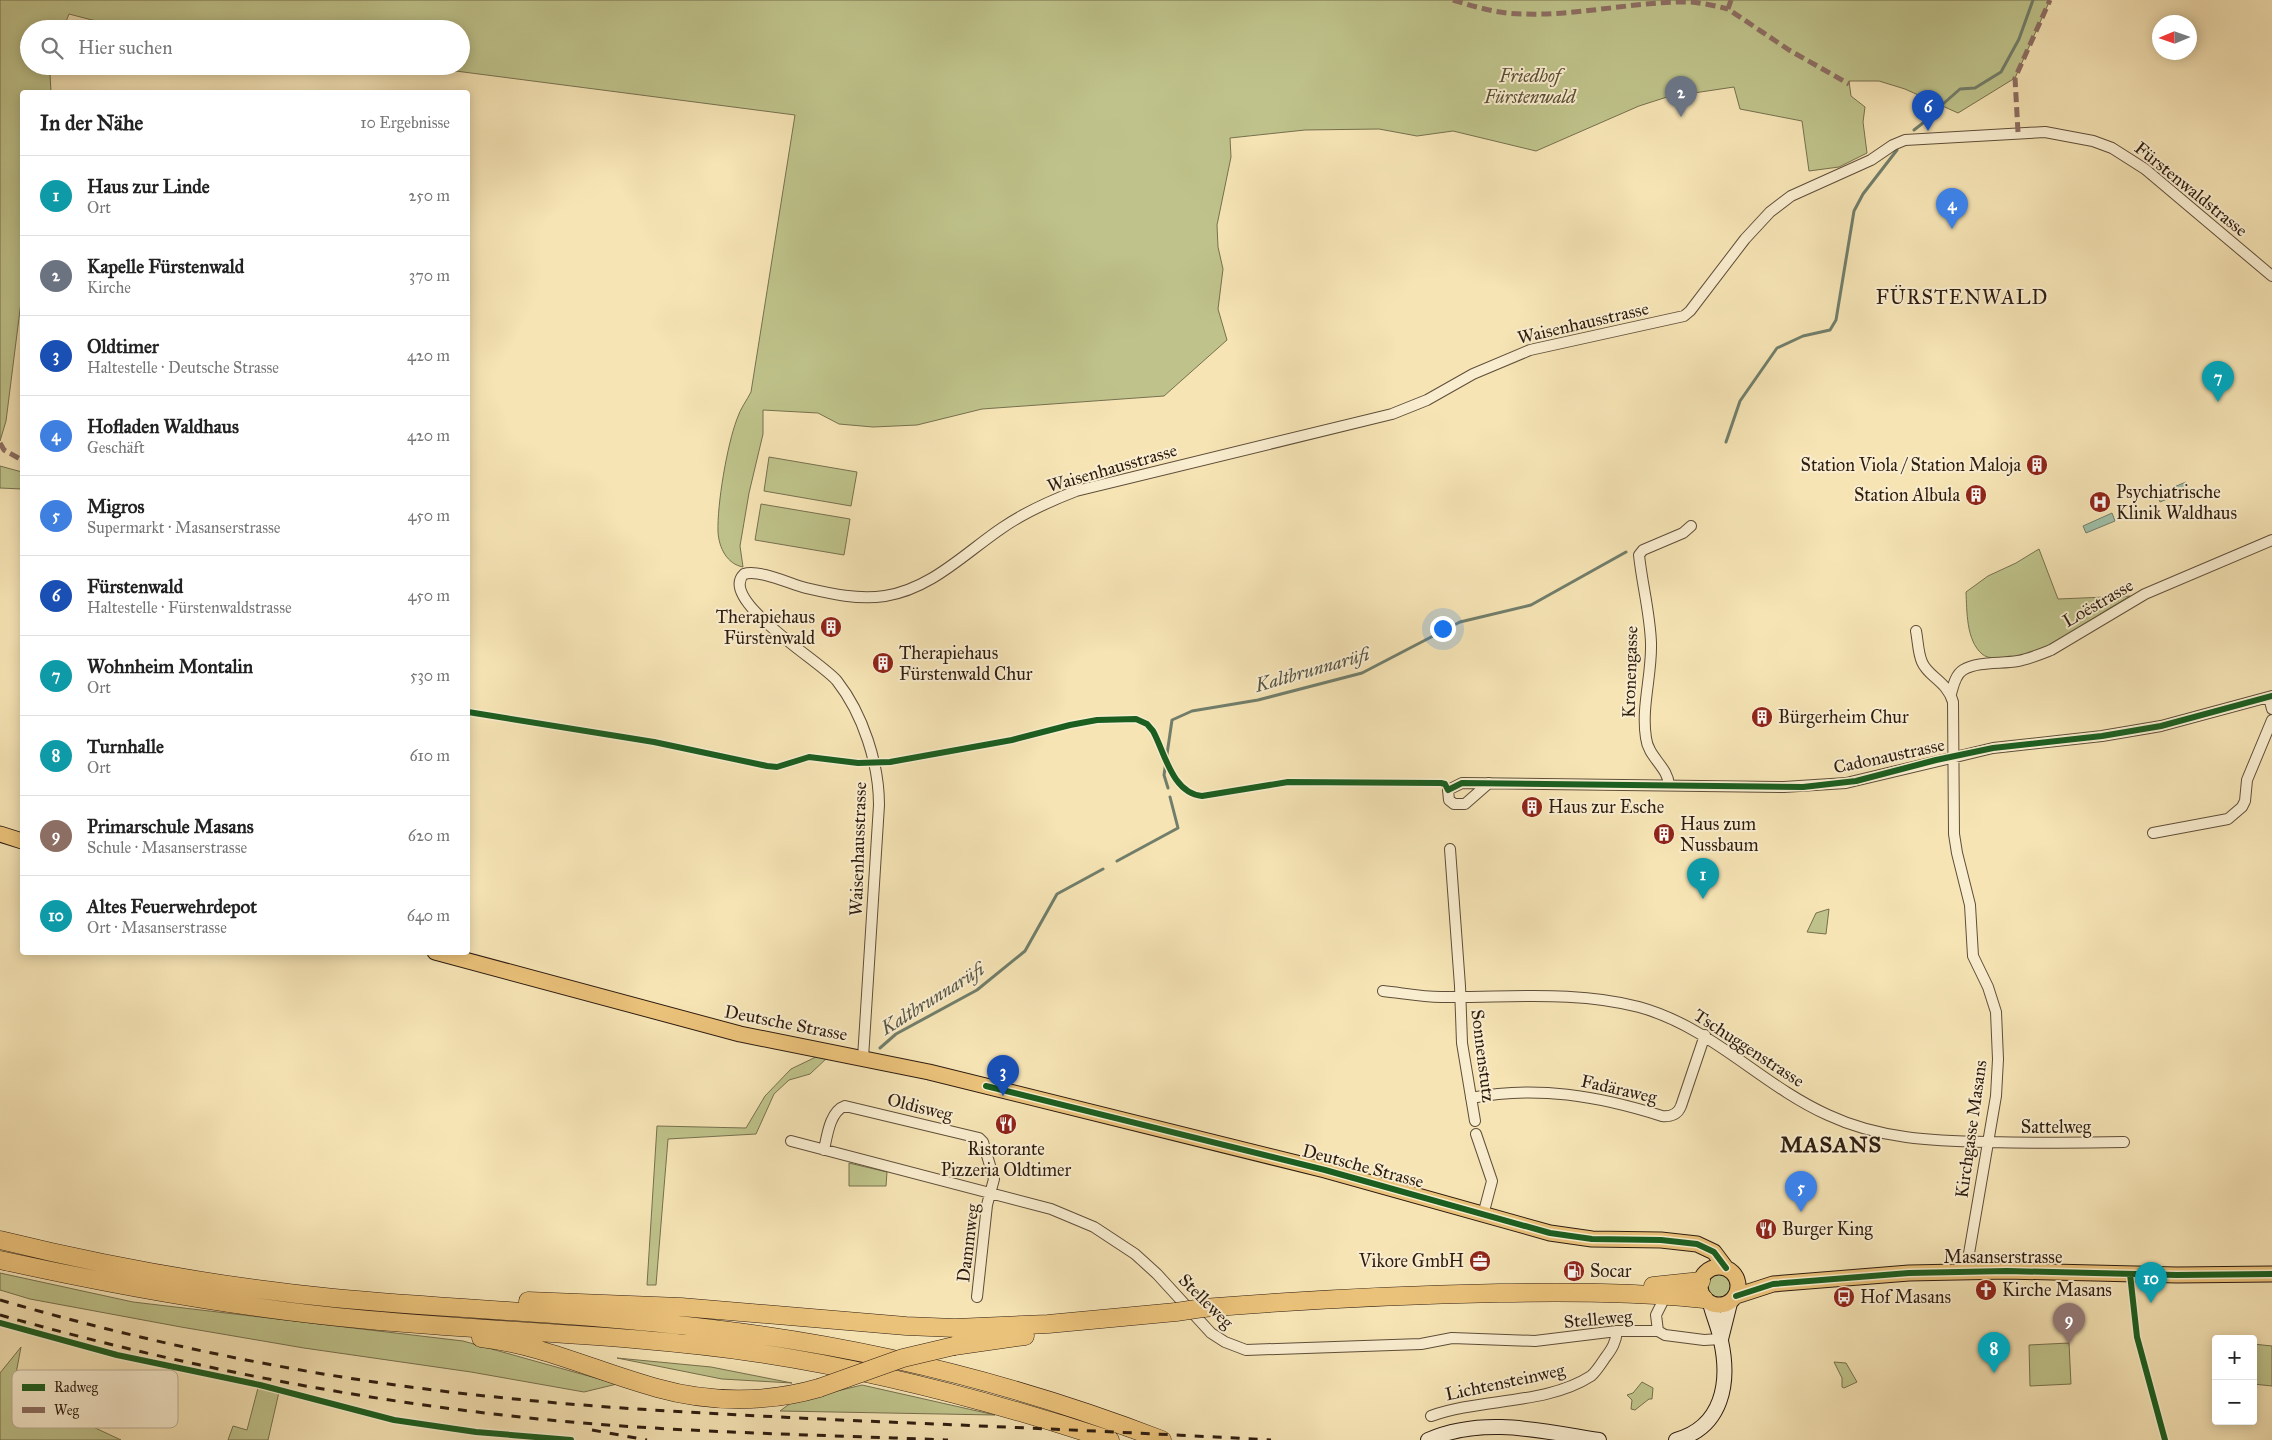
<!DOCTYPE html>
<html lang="de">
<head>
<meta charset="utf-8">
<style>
  :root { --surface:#fff; --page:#f2f2f2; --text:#222; --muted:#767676; --line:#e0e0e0; --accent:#8f2418 }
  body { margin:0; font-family:"IM FELL Great Primer",serif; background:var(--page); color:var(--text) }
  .controls { position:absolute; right:15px; bottom:15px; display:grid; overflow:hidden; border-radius:5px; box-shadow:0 2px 12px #0003 }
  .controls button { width:45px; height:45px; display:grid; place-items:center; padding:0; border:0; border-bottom:1px solid var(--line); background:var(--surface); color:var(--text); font:25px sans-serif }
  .compass { position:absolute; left:2152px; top:15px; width:45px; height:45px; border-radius:50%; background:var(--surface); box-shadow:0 2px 12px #0003; rotate:268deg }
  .you { position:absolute; left:1442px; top:628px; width:18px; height:18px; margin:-12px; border:4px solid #fff; border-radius:50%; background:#1a73e8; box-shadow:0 0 0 8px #1a73e833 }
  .badge { display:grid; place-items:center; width:32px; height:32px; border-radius:50%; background:var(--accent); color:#fff; font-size:16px; font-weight:700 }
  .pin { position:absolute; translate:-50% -41px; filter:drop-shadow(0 1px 2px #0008) }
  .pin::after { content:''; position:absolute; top:26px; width:18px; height:15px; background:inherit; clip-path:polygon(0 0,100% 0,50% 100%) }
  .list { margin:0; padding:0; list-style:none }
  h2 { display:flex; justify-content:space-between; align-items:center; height:65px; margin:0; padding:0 20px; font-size:21px }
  h2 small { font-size:16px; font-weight:400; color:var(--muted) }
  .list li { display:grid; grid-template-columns:32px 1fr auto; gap:15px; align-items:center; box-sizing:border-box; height:80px; padding:0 20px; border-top:1px solid var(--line) }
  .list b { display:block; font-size:19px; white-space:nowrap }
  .list p { margin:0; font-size:16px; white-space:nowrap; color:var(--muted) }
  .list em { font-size:16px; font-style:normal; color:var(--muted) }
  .icon { flex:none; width:28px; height:28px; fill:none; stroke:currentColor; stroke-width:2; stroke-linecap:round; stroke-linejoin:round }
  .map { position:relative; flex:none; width:2272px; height:1440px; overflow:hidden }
  .search { position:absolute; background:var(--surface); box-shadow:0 2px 12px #0003; left:20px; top:20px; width:450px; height:55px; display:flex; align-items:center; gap:12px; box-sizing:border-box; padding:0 18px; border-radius:28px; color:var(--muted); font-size:19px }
  .panel { position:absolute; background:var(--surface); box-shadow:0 2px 12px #0003; left:20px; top:90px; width:450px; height:865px; border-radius:5px }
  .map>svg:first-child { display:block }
</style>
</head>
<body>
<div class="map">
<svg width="2272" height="1440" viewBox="0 0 2272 1440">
  <rect width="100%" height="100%" fill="#f6e4b5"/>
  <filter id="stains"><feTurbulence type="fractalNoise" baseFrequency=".004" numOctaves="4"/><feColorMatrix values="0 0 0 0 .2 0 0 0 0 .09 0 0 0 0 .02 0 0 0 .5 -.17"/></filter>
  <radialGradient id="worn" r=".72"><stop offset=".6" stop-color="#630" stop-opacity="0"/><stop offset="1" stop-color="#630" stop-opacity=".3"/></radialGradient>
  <path fill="#bfc38b" stroke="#76704e" d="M0,0H2050L2015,78L1958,113L1905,89L1879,81H1849L1851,96L1865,107L1863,122L1867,153L1839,167L1809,171L1802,121L1740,109L1734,87L1667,97L1639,106L1536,151L1453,131L1417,136L1379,129L1305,130L1230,138L1231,157L1217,225L1218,247L1223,269L1218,309L1227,340L1164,396L982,409L917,425L873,427L839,424L818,413L763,410V434L749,493L740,546L743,567C727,564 719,548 718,532C717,505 727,445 737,419C740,409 747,400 751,392L795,115L417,66H461V29H156L92,20L69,14L63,29H29V66H52L50,74L51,92H22V294L6,421L0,441Z
    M769,457L857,472L851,506L764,491Z
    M0,466L22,472V489L0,488Z
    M761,504L850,519L844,555L755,540Z
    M2039,549L2058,599L2130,596C2101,613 2073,632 2044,648C2031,654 1993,664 1982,654C1966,640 1967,611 1966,592L1988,576L2016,563Z
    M1829,909L1826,934L1807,932L1816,913Z
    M820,1055L828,1057L810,1074L789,1080L774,1094L756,1134L668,1139L656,1285H647L657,1126L746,1128L765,1096L791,1069Z
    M849,1163L887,1172L886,1186H849Z
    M0,1273L133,1302L463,1341L617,1384L584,1392L471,1372L304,1348L181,1327L30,1299L0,1290Z
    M1708 1286a12 12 0 1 1 24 0a12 12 0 1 1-24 0Z
    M2069,1343L2071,1384L2030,1386L2029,1345Z
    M2253,1344L2272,1346V1386L2253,1384Z
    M21,1347L14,1384L59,1411L121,1440H0V1373Z
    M617,1358L711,1367L792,1383L722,1379Z
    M1834,1362L1846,1363L1857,1382L1844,1388L1842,1387V1378Z
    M1642,1382L1653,1388L1652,1399H1649L1635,1410L1631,1409L1632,1400L1627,1395L1633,1393Z
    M862,1385L995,1415L780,1411L792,1402Z
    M258,1388L279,1392L268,1440H228L233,1426L247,1430Z"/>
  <path fill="#9ebfa8" stroke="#717e6b" d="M2186,482L2189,490L2160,502L2157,494Z
    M2112,513L2115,521L2086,533L2083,526Z"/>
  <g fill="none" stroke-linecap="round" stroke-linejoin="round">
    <path stroke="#717e6b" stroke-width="3" d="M1943,104L1960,89L1975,88L2001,72L2019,39L2033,0
      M1914,130L1937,112
      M1726,442L1740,401L1777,348L1803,336L1830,330L1836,320L1854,211L1863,194L1897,150
      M1168,788L1164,775L1172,720L1192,711L1258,700L1362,673L1460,622L1531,605L1626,552
      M1117,861L1178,828L1170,797
      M880,1048L896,1034L977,990L1025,951L1057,894L1103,869"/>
    <g stroke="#5f4e39" stroke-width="12">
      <path id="street" d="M1916,631C1918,641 1918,653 1922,662C1928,677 1947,681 1953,702L1954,834L1957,853L1970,905L1973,956L1988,987L1996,1012L1998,1059L1996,1096L1966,1271
        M1951,694C1953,687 1955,675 1963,670C1978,661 2000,664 2018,661C2029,659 2041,654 2051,650L2145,594L2272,540
        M2269,697L2272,709
        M1489,783L1465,804H1454L1449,800L1448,790L1462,783L1784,787L1846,783L1993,748L2102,736L2161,726L2272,696
        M1669,785C1668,767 1648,757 1646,738C1641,707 1652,675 1651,643C1650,613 1642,584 1639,555L1643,550L1683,533L1691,526
        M2153,833L2228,819L2242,807L2245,801L2247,780L2272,720
        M1450,849L1460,986L1462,1043L1475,1121
        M1383,991C1402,993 1422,997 1441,997C1507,998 1575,990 1639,1007C1712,1027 1761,1085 1828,1115C1879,1139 1933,1141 1988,1142C2034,1143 2079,1143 2124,1142
        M863,1058L879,805C879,764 863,714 837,681C823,663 717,600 744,574C759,569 790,584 806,588C832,594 858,600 885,596C931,589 965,553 1002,528C1025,512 1050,501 1076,491L1392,414L1427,400L1473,374L1530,350L1684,316L1690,311L1745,239L1770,212L1791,196L1871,160L1893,145L1905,140L2045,132L2093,141L2112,148L2145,169L2272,276
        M1471,1098C1536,1085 1599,1096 1662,1116C1671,1117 1678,1114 1681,1106L1705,1035
        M1476,1134L1492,1181L1483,1215
        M791,1141L1051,1209L1094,1227L1135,1254L1157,1274L1211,1333L1225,1342L1246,1350L1421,1344L1452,1338L1535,1341L1617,1331H1658L1665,1335L1704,1340L1721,1339
        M824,1150C827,1136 830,1111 845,1106L979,1138L983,1142L994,1179L987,1205L977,1297
        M1658,1331L1656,1315L1665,1297
        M1431,1416C1480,1398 1546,1405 1591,1376C1596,1372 1601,1364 1605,1358C1612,1349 1616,1342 1617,1331"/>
    </g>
    <g stroke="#2d1c10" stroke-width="16">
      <path id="secondary" d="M1721,1339L1730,1303
        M1428,1440C1483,1416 1542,1431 1599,1440
        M1676,1440C1723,1427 1730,1382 1721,1341C1719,1328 1713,1316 1710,1303"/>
    </g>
    <g stroke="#2d1c10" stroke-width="17">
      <path id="primary" d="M0,834L22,841
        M435,952L740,1034L929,1072L1325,1170L1550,1233L1592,1239L1661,1240L1697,1244L1714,1252L1726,1268
        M1700 1286a19 19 0 1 1 38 0a19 19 0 1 1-38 0Z
        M1736,1296L1773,1284L1909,1273L2007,1271L2177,1275L2272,1274"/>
    </g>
    <g stroke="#2d1c10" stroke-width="19">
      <path id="highway" d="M0,1240C110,1267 222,1287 334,1298C460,1310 587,1313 713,1329C867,1347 1017,1384 1162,1440
        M0,1260C122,1287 244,1309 369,1320C498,1332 629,1334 758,1353C878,1371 994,1402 1110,1440
        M1653,1286L1701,1281
        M528,1301L681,1307L906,1326L955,1328L1048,1324L1176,1312
        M1203,1308C1302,1300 1400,1295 1499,1293C1568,1292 1636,1292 1704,1299
        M481,1338C542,1345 598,1372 657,1388C710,1403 767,1403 819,1388
        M954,1346L1025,1336"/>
    </g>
    <use href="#street" stroke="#f9edcf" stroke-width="10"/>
    <use href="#secondary" stroke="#f9edcf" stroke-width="14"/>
    <use href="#primary" stroke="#ebc27a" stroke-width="15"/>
    <use href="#highway" stroke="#ebc27a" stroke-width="18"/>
    <path stroke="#2d1c10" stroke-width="3" stroke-dasharray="9 9" stroke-linecap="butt" d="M0,1300C158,1346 322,1379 486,1396C604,1409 722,1414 840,1420C983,1426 1127,1432 1271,1440
      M0,1315C190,1369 386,1406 582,1423C704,1433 826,1435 948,1440
      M592,1430L647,1440"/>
    <g stroke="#2d1c10" stroke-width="19" stroke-linecap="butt">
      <path id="highway-bridge" d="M1176,1312L1203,1308
        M819,1388L903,1358L954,1346"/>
    </g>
    <use href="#highway-bridge" stroke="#ebc27a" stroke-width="18"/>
    <path stroke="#8d6e63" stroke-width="5" stroke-dasharray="10 5" stroke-linecap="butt" d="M1453,0C1475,7 1500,14 1523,14C1579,16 1635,1 1691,2C1703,3 1716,6 1728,9
      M1731,0L1728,9L1789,50L1849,84
      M2018,132L2015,78L2050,0
      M0,443L4,450L22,460"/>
    <g stroke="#f9edcf" stroke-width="9">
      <path id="cycleway" d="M468,712L654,742L767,766L777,767L809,757L858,763L890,762L1012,740L1070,725L1097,720L1136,719L1147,724L1153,731C1165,753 1172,793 1202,796L1288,782L1441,783L1445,784L1448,790L1462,783L1803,787L1856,781L1936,760L1993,748L2102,736L2161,726L2272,696
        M986,1086L1325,1170L1550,1233L1592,1239L1661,1240L1697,1244L1714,1252L1726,1268
        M2130,1274L2137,1337L2165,1440
        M1736,1296L1773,1284L1909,1273L2007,1271L2177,1275L2272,1274
        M0,1323L117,1355L260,1385L394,1420L476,1432L571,1440"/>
    </g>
    <use href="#cycleway" stroke="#1b5e20" stroke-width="6"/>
  </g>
  <defs>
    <g id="building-disc" transform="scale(1.125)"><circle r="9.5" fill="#8f2418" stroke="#f9edcf"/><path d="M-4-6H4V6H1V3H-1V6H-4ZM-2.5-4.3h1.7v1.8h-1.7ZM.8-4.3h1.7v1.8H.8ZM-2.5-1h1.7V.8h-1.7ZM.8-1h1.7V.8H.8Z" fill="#fff"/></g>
    <g id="hospital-disc" transform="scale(1.125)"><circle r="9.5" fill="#8f2418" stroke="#f9edcf"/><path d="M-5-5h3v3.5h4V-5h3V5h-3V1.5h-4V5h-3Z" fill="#fff"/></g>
    <g id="restaurant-disc" transform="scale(1.125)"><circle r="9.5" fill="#8f2418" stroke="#f9edcf"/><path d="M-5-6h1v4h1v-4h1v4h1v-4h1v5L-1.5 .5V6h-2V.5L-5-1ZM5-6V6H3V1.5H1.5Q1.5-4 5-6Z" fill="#fff"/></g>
    <g id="office-disc" transform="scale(1.125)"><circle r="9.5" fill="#8f2418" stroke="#f9edcf"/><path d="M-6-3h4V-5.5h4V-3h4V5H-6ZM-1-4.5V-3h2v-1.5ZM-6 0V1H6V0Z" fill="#fff"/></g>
    <g id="fuel-disc" transform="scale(1.125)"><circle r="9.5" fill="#8f2418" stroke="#f9edcf"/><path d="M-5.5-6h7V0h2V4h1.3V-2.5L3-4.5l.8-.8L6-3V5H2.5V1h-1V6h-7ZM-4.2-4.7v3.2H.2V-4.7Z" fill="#fff"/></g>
    <g id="church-disc" transform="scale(1.125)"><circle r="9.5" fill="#8f2418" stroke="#f9edcf"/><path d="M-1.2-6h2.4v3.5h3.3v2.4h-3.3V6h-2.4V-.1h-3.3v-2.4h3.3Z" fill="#fff"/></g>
    <g id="bus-disc" transform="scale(1.125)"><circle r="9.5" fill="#8f2418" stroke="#f9edcf"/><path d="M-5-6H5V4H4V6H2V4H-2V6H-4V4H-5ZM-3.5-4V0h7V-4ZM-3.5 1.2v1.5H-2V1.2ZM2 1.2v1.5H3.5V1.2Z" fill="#fff"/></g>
  </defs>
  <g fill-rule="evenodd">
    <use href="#building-disc" x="2037" y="465"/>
    <use href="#building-disc" x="1976" y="495"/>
    <use href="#hospital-disc" x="2100" y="502"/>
    <use href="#building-disc" x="831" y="627"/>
    <use href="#building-disc" x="883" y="663"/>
    <use href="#building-disc" x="1762" y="717"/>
    <use href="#building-disc" x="1532" y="807"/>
    <use href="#building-disc" x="1664" y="834"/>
    <use href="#restaurant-disc" x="1006" y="1124"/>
    <use href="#restaurant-disc" x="1766" y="1229"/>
    <use href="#office-disc" x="1480" y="1261"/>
    <use href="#fuel-disc" x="1574" y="1271"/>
    <use href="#church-disc" x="1986" y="1290"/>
    <use href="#bus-disc" x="1844" y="1297"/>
  </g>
  <g text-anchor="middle" stroke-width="4" stroke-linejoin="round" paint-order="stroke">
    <g font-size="18" font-style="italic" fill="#594e35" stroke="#f9edcf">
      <text x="1530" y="82">Friedhof<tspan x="1530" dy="21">Fürstenwald</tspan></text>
    </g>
    <g font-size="18" fill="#2d1c10" stroke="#f9edcf">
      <text transform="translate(2191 189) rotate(39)" y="6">Fürstenwaldstrasse</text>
      <text transform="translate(1583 323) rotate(-13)" y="6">Waisenhausstrasse</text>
      <text transform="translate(1112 468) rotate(-16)" y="6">Waisenhausstrasse</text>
      <text transform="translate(2098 603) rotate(-30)" y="6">Loëstrasse</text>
      <text transform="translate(1630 672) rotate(-88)" y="6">Kronengasse</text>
      <text transform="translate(1889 756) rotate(-12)" y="6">Cadonaustrasse</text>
      <text transform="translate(858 849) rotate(-88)" y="6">Waisenhausstrasse</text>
      <text transform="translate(786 1023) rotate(11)" y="6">Deutsche Strasse</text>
      <text transform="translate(1749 1048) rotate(33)" y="6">Tschuggenstrasse</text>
      <text transform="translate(1483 1056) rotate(83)" y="6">Sonnenstutz</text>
      <text transform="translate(1619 1089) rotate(13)" y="6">Fadäraweg</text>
      <text transform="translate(920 1107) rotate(14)" y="6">Oldisweg</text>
      <text x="2056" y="1133">Sattelweg</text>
      <text transform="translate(1971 1129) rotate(-82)" y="6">Kirchgasse Masans</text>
      <text transform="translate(1363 1166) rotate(15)" y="6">Deutsche Strasse</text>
      <text transform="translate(968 1243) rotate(-83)" y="6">Dammweg</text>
      <text x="2003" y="1263">Masanserstrasse</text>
      <text transform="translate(1206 1301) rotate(45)" y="6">Stelleweg</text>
      <text transform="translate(1598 1319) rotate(-5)" y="6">Stelleweg</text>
      <text transform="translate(1505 1382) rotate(-12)" y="6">Lichtensteinweg</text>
    </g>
    <g font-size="18" fill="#2d1c10" stroke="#f9edcf" text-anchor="start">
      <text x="2021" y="471" text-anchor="end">Station Viola / Station Maloja</text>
      <text x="2116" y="498">Psychiatrische<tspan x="2116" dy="21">Klinik Waldhaus</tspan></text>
      <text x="1960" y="501" text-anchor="end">Station Albula</text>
      <text x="815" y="623" text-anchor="end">Therapiehaus<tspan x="815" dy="21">Fürstenwald</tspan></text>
      <text x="899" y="659">Therapiehaus<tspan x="899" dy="21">Fürstenwald Chur</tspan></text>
      <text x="1778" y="723">Bürgerheim Chur</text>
      <text x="1548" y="813">Haus zur Esche</text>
      <text x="1680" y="830">Haus zum<tspan x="1680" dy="21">Nussbaum</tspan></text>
      <text x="1006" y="1155" text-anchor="middle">Ristorante<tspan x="1006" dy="21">Pizzeria Oldtimer</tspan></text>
      <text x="1782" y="1235">Burger King</text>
      <text x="1464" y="1267" text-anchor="end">Vikore GmbH</text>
      <text x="1590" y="1277">Socar</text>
      <text x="2002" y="1296">Kirche Masans</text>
      <text x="1860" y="1303">Hof Masans</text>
    </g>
    <g font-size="19" font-style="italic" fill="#555545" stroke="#f9edcf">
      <text transform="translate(1312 669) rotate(-16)" y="7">Kaltbrunnarüfi</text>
      <text transform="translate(932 998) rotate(-32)" y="7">Kaltbrunnarüfi</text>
    </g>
    <g font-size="20" letter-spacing="1" fill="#2d1c10" stroke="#f9edcf">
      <text x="1962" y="304">FÜRSTENWALD</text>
    </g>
    <g font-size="22" font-weight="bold" letter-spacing="1" fill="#2d1c10" stroke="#f9edcf">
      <text x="1831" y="1152">MASANS</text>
    </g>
  </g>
  <rect x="12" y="1370" width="166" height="58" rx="8" fill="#f9edcf" stroke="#bcae96" stroke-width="1"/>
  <rect x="22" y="1384" width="23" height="7" fill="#1b5e20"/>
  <rect x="22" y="1407" width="23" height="6" fill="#8d6e63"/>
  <g font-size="14" fill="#2d1c10">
    <text x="54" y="1392">Radweg</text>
    <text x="54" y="1415">Weg</text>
  </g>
  <rect width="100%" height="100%" filter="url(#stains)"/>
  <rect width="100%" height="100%" fill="url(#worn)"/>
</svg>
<div class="controls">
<button>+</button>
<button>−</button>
</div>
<svg class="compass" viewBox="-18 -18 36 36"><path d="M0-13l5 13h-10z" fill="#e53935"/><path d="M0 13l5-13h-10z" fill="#767676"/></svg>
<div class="you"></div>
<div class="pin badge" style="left:1703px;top:899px;background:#0f9aa8">1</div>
<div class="pin badge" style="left:1681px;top:117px;background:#6b7280">2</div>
<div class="pin badge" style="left:1003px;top:1096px;background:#1a4fb4">3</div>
<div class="pin badge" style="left:1952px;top:229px;background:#3f7fe0">4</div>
<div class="pin badge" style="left:1801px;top:1212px;background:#3f7fe0">5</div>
<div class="pin badge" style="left:1928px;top:131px;background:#1a4fb4">6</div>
<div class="pin badge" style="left:2218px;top:402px;background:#0f9aa8">7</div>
<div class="pin badge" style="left:1994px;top:1373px;background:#0f9aa8">8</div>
<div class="pin badge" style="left:2069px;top:1344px;background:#8d6e63">9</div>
<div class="pin badge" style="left:2151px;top:1303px;background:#0f9aa8">10</div>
<div class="search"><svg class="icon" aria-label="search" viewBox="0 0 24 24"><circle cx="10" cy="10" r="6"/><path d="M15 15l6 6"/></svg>Hier suchen</div>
<section class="panel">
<h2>In der Nähe<small>10 Ergebnisse</small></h2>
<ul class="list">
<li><span class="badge" style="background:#0f9aa8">1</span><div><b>Haus zur Linde</b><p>Ort</p></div><em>250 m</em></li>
<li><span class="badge" style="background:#6b7280">2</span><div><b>Kapelle Fürstenwald</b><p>Kirche</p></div><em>370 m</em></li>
<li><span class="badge" style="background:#1a4fb4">3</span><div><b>Oldtimer</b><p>Haltestelle · Deutsche Strasse</p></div><em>420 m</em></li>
<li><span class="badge" style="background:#3f7fe0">4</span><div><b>Hofladen Waldhaus</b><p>Geschäft</p></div><em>420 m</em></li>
<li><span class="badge" style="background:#3f7fe0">5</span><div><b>Migros</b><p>Supermarkt · Masanserstrasse</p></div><em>450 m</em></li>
<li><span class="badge" style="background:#1a4fb4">6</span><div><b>Fürstenwald</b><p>Haltestelle · Fürstenwaldstrasse</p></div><em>450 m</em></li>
<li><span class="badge" style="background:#0f9aa8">7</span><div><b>Wohnheim Montalin</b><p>Ort</p></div><em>530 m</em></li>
<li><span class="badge" style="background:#0f9aa8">8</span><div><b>Turnhalle</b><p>Ort</p></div><em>610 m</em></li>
<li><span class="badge" style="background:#8d6e63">9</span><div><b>Primarschule Masans</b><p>Schule · Masanserstrasse</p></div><em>620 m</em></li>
<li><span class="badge" style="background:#0f9aa8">10</span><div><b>Altes Feuerwehrdepot</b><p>Ort · Masanserstrasse</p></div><em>640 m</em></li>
</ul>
</section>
</div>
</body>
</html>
